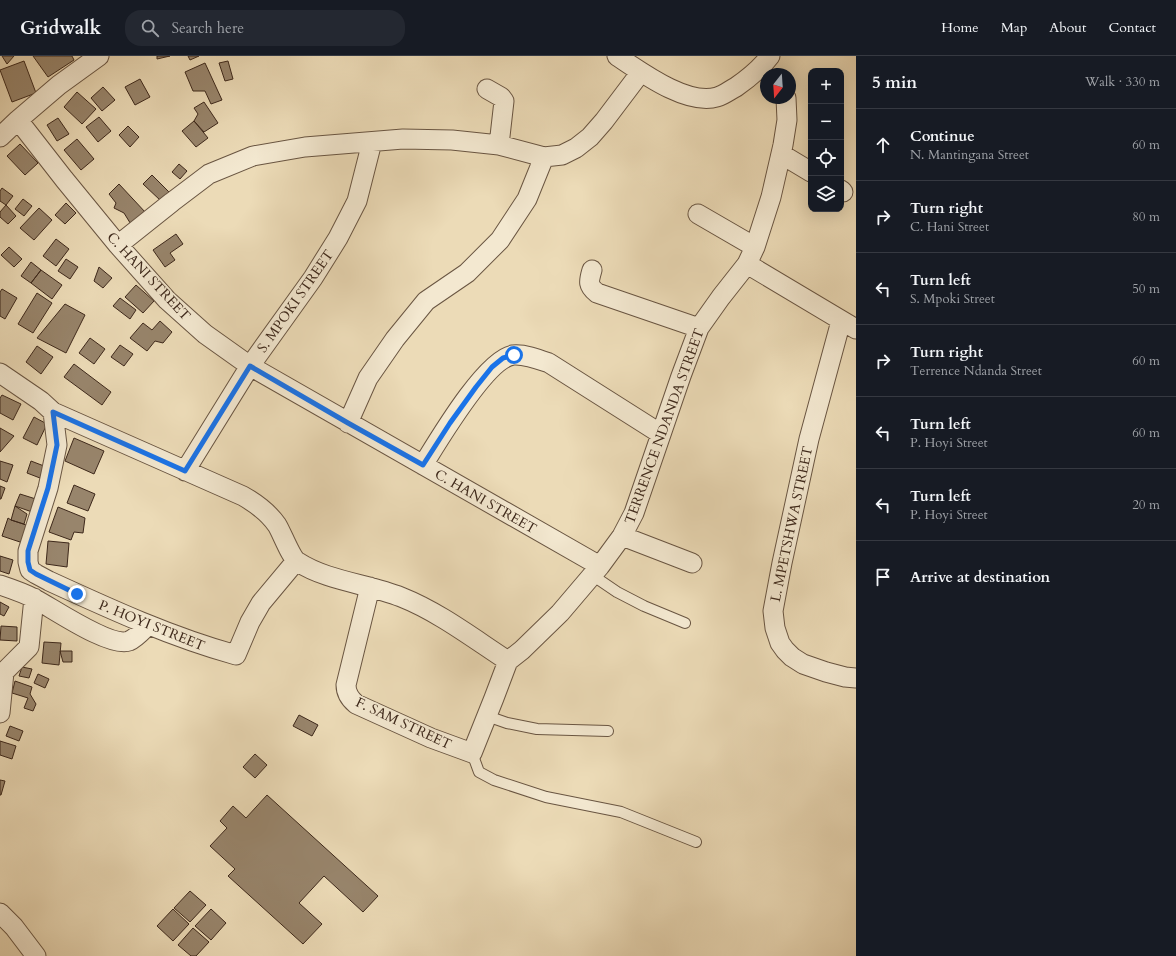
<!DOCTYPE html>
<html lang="en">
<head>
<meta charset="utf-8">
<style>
  :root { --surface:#171b24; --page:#242831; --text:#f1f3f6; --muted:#9ea1a6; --line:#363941 }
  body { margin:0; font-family:Cardo,serif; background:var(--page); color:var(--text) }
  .controls { position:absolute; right:12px; top:12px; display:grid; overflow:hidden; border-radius:8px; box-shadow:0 4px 16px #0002 }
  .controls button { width:36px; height:36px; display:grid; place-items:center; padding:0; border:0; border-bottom:1px solid var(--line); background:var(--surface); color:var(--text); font:20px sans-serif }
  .compass { position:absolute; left:760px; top:12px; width:36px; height:36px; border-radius:50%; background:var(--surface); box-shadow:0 4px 16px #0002; rotate:197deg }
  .stop { position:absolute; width:12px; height:12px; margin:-9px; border:3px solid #1a73e8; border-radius:50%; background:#fff }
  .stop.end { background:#1a73e8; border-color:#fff; box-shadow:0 1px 4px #0008 }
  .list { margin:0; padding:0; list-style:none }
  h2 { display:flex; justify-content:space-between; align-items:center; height:52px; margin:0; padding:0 16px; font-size:17px }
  h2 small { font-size:13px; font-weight:400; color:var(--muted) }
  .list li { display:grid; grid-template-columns:26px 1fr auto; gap:12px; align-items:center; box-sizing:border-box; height:72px; padding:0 16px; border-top:1px solid var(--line) }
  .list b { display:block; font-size:15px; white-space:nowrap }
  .list p { margin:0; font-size:13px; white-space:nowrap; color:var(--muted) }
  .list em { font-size:13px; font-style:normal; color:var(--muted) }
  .icon { flex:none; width:22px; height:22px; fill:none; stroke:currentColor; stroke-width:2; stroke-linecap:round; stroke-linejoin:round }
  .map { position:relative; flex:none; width:856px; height:900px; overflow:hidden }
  header { display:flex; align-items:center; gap:24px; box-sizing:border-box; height:56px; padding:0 20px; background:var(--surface); border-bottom:1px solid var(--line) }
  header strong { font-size:19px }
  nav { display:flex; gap:22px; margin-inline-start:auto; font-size:14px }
  .search { width:280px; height:36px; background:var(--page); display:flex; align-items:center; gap:10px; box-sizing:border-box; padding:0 14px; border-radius:16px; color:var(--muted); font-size:15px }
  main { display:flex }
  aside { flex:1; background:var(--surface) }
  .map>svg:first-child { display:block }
</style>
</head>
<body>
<header>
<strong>Gridwalk</strong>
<div class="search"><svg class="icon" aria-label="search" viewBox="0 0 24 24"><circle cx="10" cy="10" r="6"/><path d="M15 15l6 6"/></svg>Search here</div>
<nav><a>Home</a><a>Map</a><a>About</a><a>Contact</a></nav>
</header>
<main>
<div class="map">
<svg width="856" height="900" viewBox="0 0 856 900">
  <rect width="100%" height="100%" fill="#ecdbb7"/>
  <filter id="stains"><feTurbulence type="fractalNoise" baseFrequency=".005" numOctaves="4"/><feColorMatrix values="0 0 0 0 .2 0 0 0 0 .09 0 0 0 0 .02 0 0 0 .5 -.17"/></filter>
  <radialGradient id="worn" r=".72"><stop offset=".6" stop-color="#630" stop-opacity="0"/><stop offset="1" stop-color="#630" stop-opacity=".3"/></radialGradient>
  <path fill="#98856c" stroke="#3d281b" d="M2,0H14L7,8Z
    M33,0H72L74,4L48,21Z
    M157,0H170L157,3Z
    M188,0H199L190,4Z
    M24,5L36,37L12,46L0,14Z
    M228,5L233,23L225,25L219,7Z
    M205,7L222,44L211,48L205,35H193L185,16Z
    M140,23L150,41L135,49L125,31Z
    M103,31L115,44L102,55L91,42Z
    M77,36L96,53L82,68L64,51Z
    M204,46L218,67L204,76L194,65L198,58L194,52Z
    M99,61L111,75L98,86L86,71Z
    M58,62L69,78L57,85L47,69Z
    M194,65L208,82L196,91L182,75Z
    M128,70L139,81L130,91L119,79Z
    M77,83L94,103L81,114L64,94Z
    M20,88L38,107L25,119L7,100Z
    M179,108L187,115L180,123L172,116Z
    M152,119L169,136L161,145L143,128Z
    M119,128L146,157L132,170L124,157L114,152L116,147L109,138Z
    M2,132L13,140L6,149L0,145V135Z
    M23,143L32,150L24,160L15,153Z
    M66,147L76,157L65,168L55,159Z
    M6,149L16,160L8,168L0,161V156Z
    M39,152L52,164L34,184L20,172Z
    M176,178L183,188L170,197L175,204L165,211L153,194Z
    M56,183L69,193L56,210L43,200Z
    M9,191L22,203L14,211L1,199Z
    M66,203L78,211L70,223L58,215Z
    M31,206L41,214L31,227L21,220Z
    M99,211L112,222L103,232L94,225Z
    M41,214L62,229L52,243L31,227Z
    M136,229L154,245L143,257L125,241Z
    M2,233L17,242L5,263L0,260V236Z
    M37,237L52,247L33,277L18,268Z
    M120,242L136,254L130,263L113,250Z
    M65,248L85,259L66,297L37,282Z
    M160,265L172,276L163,287L155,285L147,295L130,282L143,267L152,274Z
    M90,282L105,293L94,308L79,297Z
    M120,289L133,298L124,310L111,301Z
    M37,290L53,301L41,318L26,306Z
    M74,308L111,336L102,349L64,321Z
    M2,339L21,348L13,364L0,357V342Z
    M34,361L47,368L37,389L23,382Z
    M0,372L14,380L0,396Z
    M74,382L104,395L94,418L65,405Z
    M0,405L13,409L7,426L0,423Z
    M31,405L44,410L40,422L27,417Z
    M74,429L95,438L88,455L67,447Z
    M0,430L5,432L1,443H0Z
    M20,438L39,444L35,457L15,450Z
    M15,450L27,458L24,468L11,464Z
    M58,451L85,462L83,477L74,476L71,484L49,476Z
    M8,462L11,464L29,470L23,487L2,480Z
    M48,485L69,487L67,511L46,508Z
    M0,500L13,504L9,518L0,515Z
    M0,546L9,551L4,560L0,558Z
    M1,570L17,571V585L0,584Z
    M44,586L61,587L59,609L42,607Z
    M60,595H72V606H63Z
    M22,611L32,613L29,622L19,620Z
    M38,618L49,623L45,632L34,627Z
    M15,625L32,631L30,638L36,648L33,655L24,652L28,642L12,637Z
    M299,659L318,669L312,680L293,670Z
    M10,670L23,675L19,685L6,680Z
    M0,685L16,690L12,703L0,699Z
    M255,698L267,709L255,722L243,711Z
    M0,724L5,725L1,739H0Z
    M267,739L378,840L363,856L324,820L299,847L322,868L303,888L228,820L235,813L210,790L227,772L220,765L233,750L246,762Z
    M190,835L206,849L190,866L174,852Z
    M173,853L189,868L173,885L157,870Z
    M211,853L226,867L211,884L195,870Z
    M193,872L209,886L196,900H191L178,889Z"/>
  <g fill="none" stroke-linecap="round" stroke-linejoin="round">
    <g stroke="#695542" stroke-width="12">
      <path id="lane" d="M592,519L617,536L644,550L685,567
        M487,660L507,667L537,673L608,675
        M472,697L479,716L494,724L546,741L621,756L696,786"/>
    </g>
    <g stroke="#695542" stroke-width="21">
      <path id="street" d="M617,0C641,16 687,50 717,41C724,39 730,34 736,31C749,22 761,12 770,0
        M487,33L501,41L504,45L499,89
        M18,64L64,123L118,189L167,244L205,278L250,310L600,510
        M0,81L18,64L59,29L99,0
        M781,98L811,116
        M841,134L843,136
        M698,158L755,191
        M118,189L172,146L209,118L253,100L305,91L403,83L452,84L499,89L544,101L562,99L576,92L590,81L604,65L641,16
        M747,208L856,273
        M592,214C589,225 587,229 597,237L699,272
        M841,265L809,383L782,507L773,555L775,572L780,587L785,594L792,601L803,608L826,616L845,621L856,622
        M0,317L41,345L53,356L243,440C257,448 268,456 277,469C282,477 291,502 298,506C327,525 369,528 401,541C439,556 474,583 508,605L522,594L560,557L600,510L622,480L634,457L681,320L699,272L721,241L747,208L755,191L771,141L783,89L787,64L786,42
        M53,356L57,389L48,432L28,495V506L30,514L36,518L49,525C110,553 171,581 236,599L250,566L261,547L296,505
        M348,367L368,322L395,283L426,245L467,217L500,184L527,143L544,101
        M423,409C438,385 486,303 513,299C525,298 538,303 549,307L661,378
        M185,415L250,310L313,222L338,182L357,145L372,86
        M622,480L692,507
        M0,529C12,533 24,537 35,543C54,553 110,592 129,585C136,582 143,574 148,569
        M370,531L346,629C346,637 350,643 356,648L431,682L472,697L494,642L508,605
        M0,657L4,616L29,591L34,542
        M0,857L14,871L36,900"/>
    </g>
    <use href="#lane" stroke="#f3e8d0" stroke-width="10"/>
    <use href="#street" stroke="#f3e8d0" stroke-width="19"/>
  </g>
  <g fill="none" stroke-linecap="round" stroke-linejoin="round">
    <path stroke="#1a73e8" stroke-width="5" d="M77,538L36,518L30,514L28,506V495L48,432L57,389L53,356L185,415L250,310L348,367L423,409L450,367L476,331L492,311L503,302L514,299"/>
  </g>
  <g text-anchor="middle" stroke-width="3.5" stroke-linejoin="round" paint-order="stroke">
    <g font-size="14" fill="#3d281b" stroke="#f3e8d0">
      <text transform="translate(149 220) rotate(47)" y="5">C. HANI STREET</text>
      <text transform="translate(295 245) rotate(-55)" y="5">S. MPOKI STREET</text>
      <text transform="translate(664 370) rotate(-70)" y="5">TERRENCE NDANDA STREET</text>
      <text transform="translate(486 445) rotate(30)" y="5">C. HANI STREET</text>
      <text transform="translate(791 468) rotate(-78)" y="5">L. MPETSHWA STREET</text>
      <text transform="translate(152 569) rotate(22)" y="5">P. HOYI STREET</text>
      <text transform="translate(404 667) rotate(25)" y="5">F. SAM STREET</text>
    </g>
  </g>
  <rect width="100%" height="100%" filter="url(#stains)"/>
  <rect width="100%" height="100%" fill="url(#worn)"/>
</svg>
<div class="controls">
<button>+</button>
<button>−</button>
<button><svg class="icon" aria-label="locate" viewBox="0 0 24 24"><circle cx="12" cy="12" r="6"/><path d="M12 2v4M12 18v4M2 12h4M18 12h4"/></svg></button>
<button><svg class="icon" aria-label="layers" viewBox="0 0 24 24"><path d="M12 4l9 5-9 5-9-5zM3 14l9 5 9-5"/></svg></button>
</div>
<svg class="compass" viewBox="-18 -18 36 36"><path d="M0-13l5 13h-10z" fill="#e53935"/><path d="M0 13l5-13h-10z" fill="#9ea1a6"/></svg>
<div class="stop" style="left:514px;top:299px"></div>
<div class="stop end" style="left:77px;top:538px"></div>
</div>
<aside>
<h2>5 min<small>Walk · 330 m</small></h2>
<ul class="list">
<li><svg class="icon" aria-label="ahead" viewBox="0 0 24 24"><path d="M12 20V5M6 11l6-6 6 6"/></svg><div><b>Continue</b><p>N. Mantingana Street</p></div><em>60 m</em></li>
<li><svg class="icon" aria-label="right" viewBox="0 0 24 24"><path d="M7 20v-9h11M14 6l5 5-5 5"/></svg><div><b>Turn right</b><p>C. Hani Street</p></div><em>80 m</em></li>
<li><svg class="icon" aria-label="left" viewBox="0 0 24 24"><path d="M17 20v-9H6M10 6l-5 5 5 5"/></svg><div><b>Turn left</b><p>S. Mpoki Street</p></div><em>50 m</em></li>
<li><svg class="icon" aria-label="right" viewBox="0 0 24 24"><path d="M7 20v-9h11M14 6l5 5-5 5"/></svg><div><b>Turn right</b><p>Terrence Ndanda Street</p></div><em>60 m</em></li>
<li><svg class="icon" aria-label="left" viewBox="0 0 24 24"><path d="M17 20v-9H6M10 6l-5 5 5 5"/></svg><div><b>Turn left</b><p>P. Hoyi Street</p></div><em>60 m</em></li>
<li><svg class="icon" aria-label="left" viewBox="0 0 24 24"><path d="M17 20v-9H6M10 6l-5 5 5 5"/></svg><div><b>Turn left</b><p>P. Hoyi Street</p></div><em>20 m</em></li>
<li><svg class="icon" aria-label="arrive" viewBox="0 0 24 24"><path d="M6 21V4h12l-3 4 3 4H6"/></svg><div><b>Arrive at destination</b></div></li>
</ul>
</aside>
</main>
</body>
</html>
